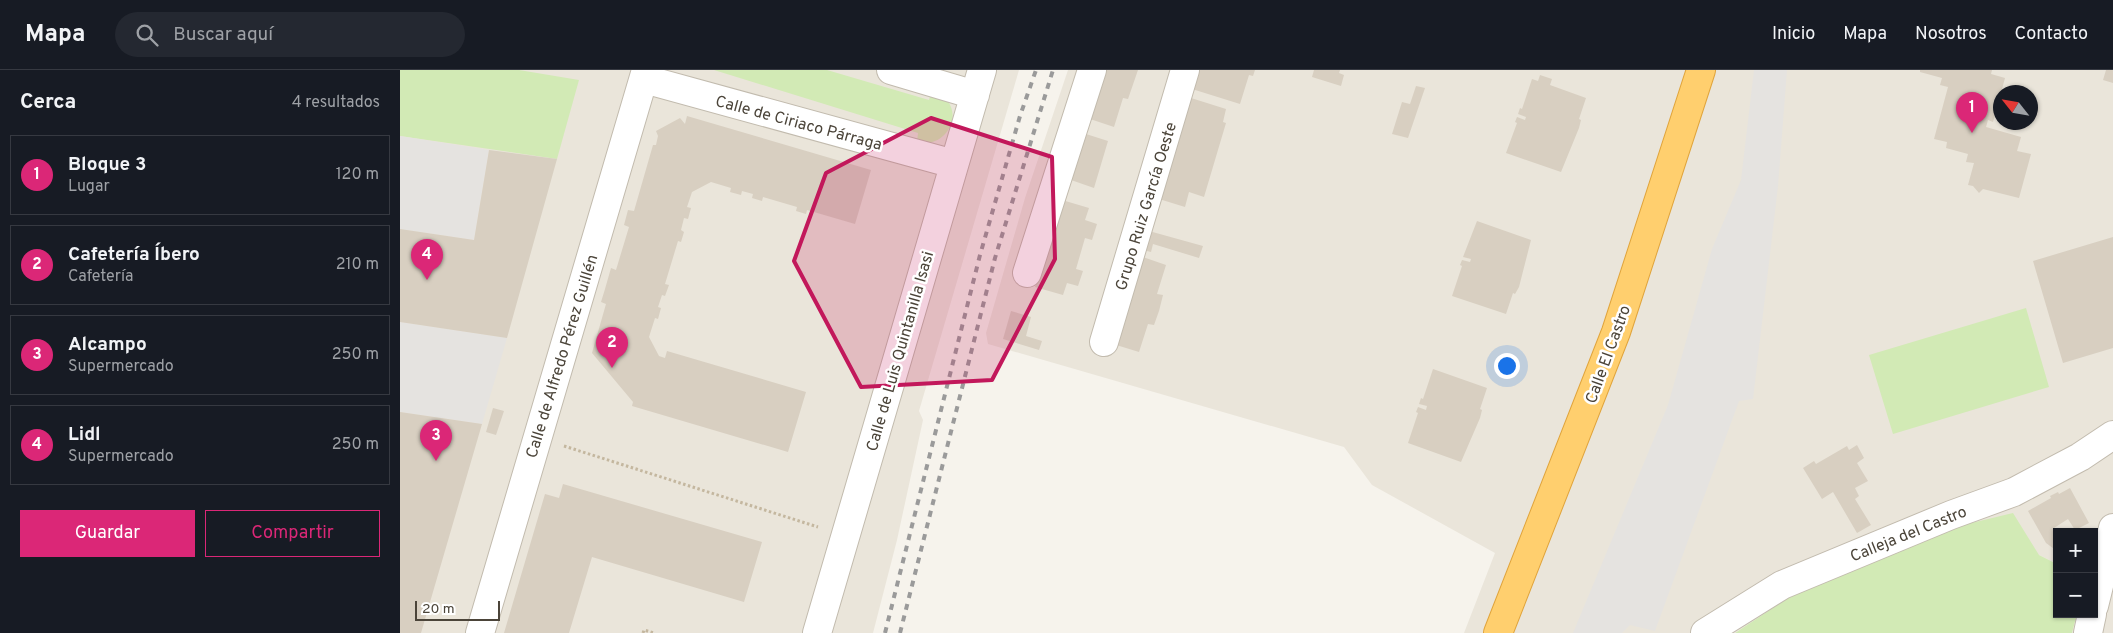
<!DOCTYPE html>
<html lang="es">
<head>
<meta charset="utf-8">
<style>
  :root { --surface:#171b24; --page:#242831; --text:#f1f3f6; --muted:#9ea1a6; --line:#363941; --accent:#db2777 }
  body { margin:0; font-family:Overpass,sans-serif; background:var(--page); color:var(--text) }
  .controls { position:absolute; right:15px; bottom:15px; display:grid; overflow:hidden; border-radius:0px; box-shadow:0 1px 4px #0004 }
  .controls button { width:45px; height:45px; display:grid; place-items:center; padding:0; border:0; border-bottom:1px solid var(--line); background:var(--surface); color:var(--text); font:25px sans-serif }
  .compass { position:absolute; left:1593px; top:15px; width:45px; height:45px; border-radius:50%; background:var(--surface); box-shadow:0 1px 4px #0004; rotate:301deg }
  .scale { position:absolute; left:15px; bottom:12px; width:85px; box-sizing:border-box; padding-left:5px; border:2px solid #4b4439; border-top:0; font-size:14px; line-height:18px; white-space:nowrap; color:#4b4439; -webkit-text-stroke:4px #fff; paint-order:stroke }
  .you { position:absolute; left:1106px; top:295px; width:18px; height:18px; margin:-12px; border:4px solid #fff; border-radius:50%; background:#1a73e8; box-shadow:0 0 0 8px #1a73e833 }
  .badge { display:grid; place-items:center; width:32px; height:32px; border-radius:50%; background:var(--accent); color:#fff; font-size:16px; font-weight:700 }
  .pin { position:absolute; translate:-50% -41px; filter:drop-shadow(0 1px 2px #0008) }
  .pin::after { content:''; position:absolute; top:26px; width:18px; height:15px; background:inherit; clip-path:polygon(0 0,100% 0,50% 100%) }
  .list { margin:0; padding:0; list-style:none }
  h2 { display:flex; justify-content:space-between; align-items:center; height:65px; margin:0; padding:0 20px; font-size:21px }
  h2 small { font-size:16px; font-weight:400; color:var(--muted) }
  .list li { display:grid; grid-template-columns:32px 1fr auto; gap:15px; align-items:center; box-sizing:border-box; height:80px; margin:0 10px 10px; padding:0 10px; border:1px solid var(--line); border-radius:0px }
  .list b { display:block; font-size:19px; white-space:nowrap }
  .list p { margin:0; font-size:16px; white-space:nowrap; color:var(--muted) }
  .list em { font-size:16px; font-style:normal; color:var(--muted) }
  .actions { display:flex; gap:10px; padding:15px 20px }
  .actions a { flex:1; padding:11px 0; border:1px solid var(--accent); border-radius:0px; text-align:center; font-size:18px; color:var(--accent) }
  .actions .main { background:var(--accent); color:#fff }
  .icon { flex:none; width:28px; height:28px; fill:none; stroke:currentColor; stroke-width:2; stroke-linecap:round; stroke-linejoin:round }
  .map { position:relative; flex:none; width:1713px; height:563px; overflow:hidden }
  header { display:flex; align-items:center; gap:30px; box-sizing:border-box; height:70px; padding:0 25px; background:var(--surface); border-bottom:1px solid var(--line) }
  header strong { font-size:24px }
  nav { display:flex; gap:28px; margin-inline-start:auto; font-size:18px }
  .search { width:350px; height:45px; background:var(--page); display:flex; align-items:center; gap:12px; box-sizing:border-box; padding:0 18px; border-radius:28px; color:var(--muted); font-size:19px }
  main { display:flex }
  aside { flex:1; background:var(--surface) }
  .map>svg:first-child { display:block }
</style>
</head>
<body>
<header>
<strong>Mapa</strong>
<div class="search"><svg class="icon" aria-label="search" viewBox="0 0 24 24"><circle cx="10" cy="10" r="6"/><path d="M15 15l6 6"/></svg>Buscar aquí</div>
<nav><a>Inicio</a><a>Mapa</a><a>Nosotros</a><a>Contacto</a></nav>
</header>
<main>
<aside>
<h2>Cerca<small>4 resultados</small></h2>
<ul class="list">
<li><span class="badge">1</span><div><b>Bloque 3</b><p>Lugar</p></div><em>120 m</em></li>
<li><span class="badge">2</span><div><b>Cafetería Íbero</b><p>Cafetería</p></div><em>210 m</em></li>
<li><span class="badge">3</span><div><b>Alcampo</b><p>Supermercado</p></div><em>250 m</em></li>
<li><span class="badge">4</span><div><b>Lidl</b><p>Supermercado</p></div><em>250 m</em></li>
</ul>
<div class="actions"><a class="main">Guardar</a><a>Compartir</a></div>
</aside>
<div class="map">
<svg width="1713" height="563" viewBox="0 0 1713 563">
  <rect width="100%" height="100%" fill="#f6f3ec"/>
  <path fill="#eae5da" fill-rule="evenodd" d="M0,0H619L519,341L523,350L497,470L473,563H0Z
    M668,0H1713V563H1672L1677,544H1694V462H1657V494L1639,485L1388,528L1335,563H1064L1095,483L972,415L944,377L588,274L586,263L625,128ZM1600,22H1630V52H1600Z"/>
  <path fill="#d2eab5" d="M0,0H119L179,10L157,89L0,66Z
    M314,0H427L529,30L532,20C536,23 542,25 545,28C565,48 542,80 517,72L518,63Z
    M1626,238L1649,317L1493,364L1469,285Z
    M1613,443L1639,485L1657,494V544H1677L1672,563H1335L1388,528L1538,461Z"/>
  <path fill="#e5e3e0" d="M1354,0H1387L1378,116L1353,329L1339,331L1255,561L1230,555L1222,563H1173L1268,335L1312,179L1341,110Z
    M0,66L89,80L74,170L0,159Z
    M0,252L107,268L82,354L0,342Z"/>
  <path fill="#d8cfc1" d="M703,0H738L728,29L723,28L714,57L687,48Z
    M798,0H855L853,6L849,5L840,34L792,19Z
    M914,0H940L939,3L944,5L941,16L912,7Z
    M1520,0H1592L1591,4L1605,8L1593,52L1588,50L1586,57L1621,67L1617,81L1631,84L1619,128L1583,119L1579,123L1573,116L1568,115L1574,93L1566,92L1568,84L1546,78L1547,72L1534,69L1548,17L1540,15L1542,8L1520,2Z
    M1706,0H1713V13L1703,10Z
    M1140,5L1152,9L1150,15L1186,28L1179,49L1181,50L1179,58L1161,102L1106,83L1117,53L1115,52L1117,47L1125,50L1126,47L1118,44L1120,38L1122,39L1132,9L1138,11Z
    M1016,16L1025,18L1008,68L992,64L1002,32L1010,34Z
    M791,28L826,39L823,52L826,53L804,127L789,122L785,137L759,129Z
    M287,46L471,100L455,154L407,140L406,144L396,141L397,137L363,127L362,131L352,128L353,124L342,121L341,125L330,122L331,118L311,112L292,122L287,137L291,138L288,149L284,148L281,160L284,162L281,172L278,171L265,214L269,215L265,226L262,225L258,237L261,238L258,249L255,248L249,267L259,286L265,288L267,281L406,322L388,382L232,336L233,332L192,283L206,234L201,232L205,219L211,198L216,200L229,157L224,155L228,140L234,141L253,75H256L258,66L256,61L280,48L285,54Z
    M686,64L708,71L694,118L671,110Z
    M89,80L157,89L107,268L0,252V159L74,170Z
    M662,130L689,138L685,150L697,154L692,170L685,168L676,199L683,201L678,216L667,213L663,225L635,217Z
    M1077,151L1131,170L1119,217L1115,224L1113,223L1106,244L1052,226L1062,196L1060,195L1062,190L1070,192L1071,189L1063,187Z
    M749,161L803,176L799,188L753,174L751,182L743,180Z
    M1713,167V278L1663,293L1633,191Z
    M740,186L766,195L757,224L763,225L759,241L754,255L748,254L739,282L713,274Z
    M611,241L631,247L626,266L642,271L639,280L603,269Z
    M1033,299L1087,318L1080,339L1082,340L1080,348L1061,392L1008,373L1018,343L1016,342L1018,337L1026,340L1027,336L1019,334L1021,328L1023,329Z
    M93,338L104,341L96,365L86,362Z
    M0,342L82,354L21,563H0Z
    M1457,375L1464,388L1457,393L1468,411L1455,418L1459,426L1455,429L1471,455L1457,463L1433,422L1422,429L1403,398L1414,391L1416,394L1447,376L1449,380Z
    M163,414L362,472L344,532L192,487L169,563H104L145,424L159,428Z
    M1670,418L1689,453L1675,460L1668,449L1654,458L1657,462V481L1646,473L1628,441L1651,428L1650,426L1658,422L1659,424Z"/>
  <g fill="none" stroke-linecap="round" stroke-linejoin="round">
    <g stroke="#c2bbae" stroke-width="30">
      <path id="street" d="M491,0L575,25
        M244,9L554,94
        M627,203L692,0
        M704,272L785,0
        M1694,536L1713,458
        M80,563L246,0
        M417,563L582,0
        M1305,563L1382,515L1551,445L1614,422L1680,387L1713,365
        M1688,563L1692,544"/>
    </g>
    <g stroke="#e0a43c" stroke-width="30">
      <path id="highway" d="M1098,563L1216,262L1301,0"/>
    </g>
    <path stroke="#c4b79f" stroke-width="3" stroke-dasharray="2.5 2.5" stroke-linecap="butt" d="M164,376L418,457
      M243,563L244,560L254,563"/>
    <use href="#street" stroke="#fff" stroke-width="28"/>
    <use href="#highway" stroke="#ffcf6e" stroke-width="28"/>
    <path stroke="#9a9a9a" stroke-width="4" stroke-dasharray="6 6" stroke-linecap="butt" d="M485,563L580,185L620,46L636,0
      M500,563L595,188L653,0"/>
  </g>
  <path fill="#c2185b" fill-opacity="0.2" stroke="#c2185b" stroke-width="4" stroke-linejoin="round" d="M531,48L652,87L655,189L592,310L461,317L394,191L426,103Z"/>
  <g text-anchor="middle" stroke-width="5" stroke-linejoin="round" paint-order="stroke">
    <g font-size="16" fill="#4b4439" stroke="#fff">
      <text transform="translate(399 52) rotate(15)" y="6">Calle de Ciriaco Párraga</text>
      <text transform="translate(745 136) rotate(-73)" y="6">Grupo Ruiz García Oeste</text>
      <text transform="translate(499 281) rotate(-74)" y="6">Calle de Luis Quintanilla Isasi</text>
      <text transform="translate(1207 284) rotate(-70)" y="6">Calle El Castro</text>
      <text transform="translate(161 286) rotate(-73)" y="6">Calle de Alfredo Pérez Guillén</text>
      <text transform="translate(1508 463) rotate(-22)" y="6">Calleja del Castro</text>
    </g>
  </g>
</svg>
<div class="controls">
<button>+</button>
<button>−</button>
</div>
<svg class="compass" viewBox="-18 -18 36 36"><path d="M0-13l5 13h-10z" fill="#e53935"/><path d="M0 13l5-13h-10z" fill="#9ea1a6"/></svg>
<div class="scale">20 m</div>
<div class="you"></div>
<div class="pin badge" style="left:1572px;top:63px">1</div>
<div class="pin badge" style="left:212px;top:298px">2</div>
<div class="pin badge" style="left:36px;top:391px">3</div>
<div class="pin badge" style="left:27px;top:210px">4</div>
</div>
</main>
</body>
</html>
